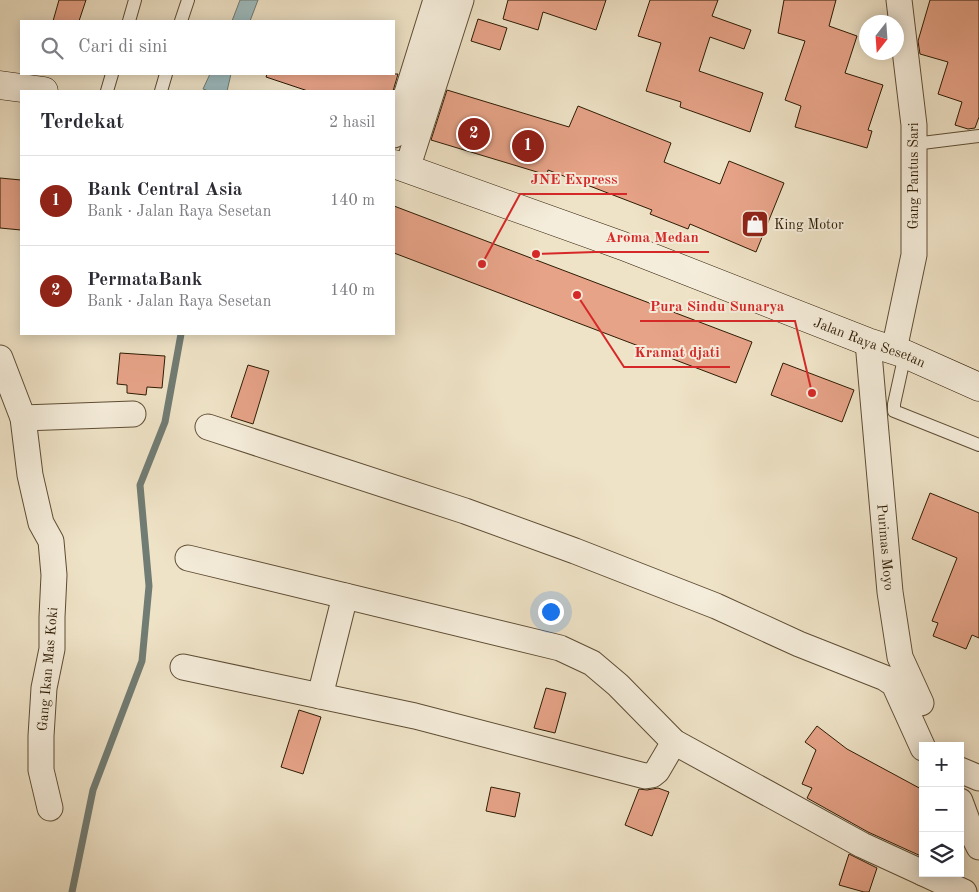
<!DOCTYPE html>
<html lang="id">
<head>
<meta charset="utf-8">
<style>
  :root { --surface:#fff; --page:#f7f7f7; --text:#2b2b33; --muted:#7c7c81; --line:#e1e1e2; --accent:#8f2418 }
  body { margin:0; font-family:"Old Standard TT",serif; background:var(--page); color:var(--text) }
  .controls { position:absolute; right:15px; bottom:15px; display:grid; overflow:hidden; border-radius:0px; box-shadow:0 2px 12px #0003 }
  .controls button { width:45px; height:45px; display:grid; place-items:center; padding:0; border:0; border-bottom:1px solid var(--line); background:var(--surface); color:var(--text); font:25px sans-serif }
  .compass { position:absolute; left:859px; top:15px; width:45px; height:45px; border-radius:50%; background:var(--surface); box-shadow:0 2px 12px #0003; rotate:197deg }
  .you { position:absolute; left:550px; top:611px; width:18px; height:18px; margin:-12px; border:4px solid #fff; border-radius:50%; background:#1a73e8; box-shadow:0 0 0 8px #1a73e833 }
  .badge { display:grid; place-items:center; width:32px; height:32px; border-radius:50%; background:var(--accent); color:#fff; font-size:16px; font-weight:700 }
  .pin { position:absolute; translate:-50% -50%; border:2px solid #fff; box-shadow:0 1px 5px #0006 }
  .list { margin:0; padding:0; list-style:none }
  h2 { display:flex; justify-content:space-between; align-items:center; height:65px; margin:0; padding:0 20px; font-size:21px }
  h2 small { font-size:16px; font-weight:400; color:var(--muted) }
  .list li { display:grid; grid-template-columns:32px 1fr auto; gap:15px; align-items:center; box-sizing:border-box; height:90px; padding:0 20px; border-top:1px solid var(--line) }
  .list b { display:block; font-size:19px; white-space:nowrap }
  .list p { margin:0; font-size:16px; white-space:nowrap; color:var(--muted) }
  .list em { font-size:16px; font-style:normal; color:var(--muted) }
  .icon { flex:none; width:28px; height:28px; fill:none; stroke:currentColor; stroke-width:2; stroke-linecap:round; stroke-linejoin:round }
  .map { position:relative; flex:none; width:979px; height:892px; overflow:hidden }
  .search { position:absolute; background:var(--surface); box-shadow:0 2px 12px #0003; left:20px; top:20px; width:375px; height:55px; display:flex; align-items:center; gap:12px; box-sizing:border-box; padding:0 18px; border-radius:0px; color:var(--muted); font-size:19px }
  .panel { position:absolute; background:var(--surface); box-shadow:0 2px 12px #0003; left:20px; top:90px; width:375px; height:245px; border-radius:0px }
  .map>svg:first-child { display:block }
</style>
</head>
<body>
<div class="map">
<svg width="979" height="892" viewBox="0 0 979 892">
  <rect width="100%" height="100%" fill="#efe3c7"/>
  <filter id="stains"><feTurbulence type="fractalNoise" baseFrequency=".004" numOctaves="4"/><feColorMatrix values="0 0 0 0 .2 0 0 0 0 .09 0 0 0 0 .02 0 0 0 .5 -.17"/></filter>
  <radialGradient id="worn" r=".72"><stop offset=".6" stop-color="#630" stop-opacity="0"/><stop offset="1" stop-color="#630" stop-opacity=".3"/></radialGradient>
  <path fill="#9ebcbf" stroke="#717c74" d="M240,0H258L250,21H232Z
    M210,74H231L227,91H209L203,89Z"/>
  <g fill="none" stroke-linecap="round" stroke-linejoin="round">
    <path stroke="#717c74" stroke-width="7" d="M72,892L93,790L142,661L149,586L140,485L165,422L181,334"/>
  </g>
  <path fill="#e7a388" stroke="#2d1b03" d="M59,0H86L79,21H53Z
    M508,0H606L596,30L543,12L538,30L503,19Z
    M650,0H718L712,16L751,30L744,49L710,37L699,71L763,93L750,132L680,107L681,102L646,91L661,43L638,36Z
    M784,0H836L829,26L857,36L845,73L883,85L868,130L872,131L867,148L795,127L801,106L785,100L805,41L778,33Z
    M930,0H979V117L975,128L968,129L955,125L962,102L938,94L948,62L920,54L918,41Z
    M478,19L507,28L500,50L471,41Z
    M267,74H398L393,91H308L266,77Z
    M447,90L569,127L578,106L671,143L664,162L720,184L729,161L784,183L756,252L690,224L688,229L650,214L652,210L548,170L547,175L431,140Z
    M0,178L21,180V230L0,228Z
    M394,206L752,342L736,383L394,253Z
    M120,353L165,356L162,388L147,387L146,395L127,393V385L117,384Z
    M783,363L854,390L842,422L771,395Z
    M248,365L269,371L253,424L231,417Z
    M930,493L979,513V638L972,635L966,649L933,636L938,623L932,621L957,558L912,539Z
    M546,688L566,693L555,733L534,728Z
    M299,710L321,717L303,774L281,767Z
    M817,726L847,749L923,790V857L868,832L807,798L812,788L802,784L816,750L805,742Z
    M491,787L520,793L515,817L486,811Z
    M658,788L669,792L652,836L625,825L639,789L647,790Z
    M849,854L877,868L869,892H864L839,885Z"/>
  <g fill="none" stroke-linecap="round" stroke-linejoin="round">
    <g stroke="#5e4d34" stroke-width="14">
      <path id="lane" d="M129,21L135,0
        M181,21L188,0
        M107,91L112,74
        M161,91L166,74
        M914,144L979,136
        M905,354L894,404V411L979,445"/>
    </g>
    <g stroke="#5e4d34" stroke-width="27">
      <g id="street">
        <path d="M394,135L436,0"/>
        <path d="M407,169L461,0"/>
        <path id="s1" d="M868,342L890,592L900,657L921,703"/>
        <path d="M894,350L914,255V125L899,0"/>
        <path d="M0,358L23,418L30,475L41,523L51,541L54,575L52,617V649L44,688L41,736V770L50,808"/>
        <path d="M23,418L133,414"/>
        <path d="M208,427L465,511L575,551L716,606L799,644L885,678L894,684L923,748"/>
        <path d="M188,558L560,648L592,663L618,685L674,742L862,845L923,873"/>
        <path d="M183,667L415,716L645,776L652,775L657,771L674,742"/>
        <path d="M320,696L345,596"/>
        <path d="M960,770L979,778"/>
        <path d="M960,801L971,831L979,847"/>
        <path d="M923,873L964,892"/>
      </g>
    </g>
    <g stroke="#2d1b03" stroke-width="29">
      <g id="secondary">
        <path d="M0,85L44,91"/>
        <path id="s2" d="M394,164L623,246L868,342L905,354L979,387"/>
      </g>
    </g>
    <use href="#lane" stroke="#f5eddb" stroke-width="12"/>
    <use href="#street" stroke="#f5eddb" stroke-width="25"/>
    <use href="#secondary" stroke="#f5eddb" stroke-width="28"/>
  </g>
  <defs>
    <g id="shop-square" transform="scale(1.4375)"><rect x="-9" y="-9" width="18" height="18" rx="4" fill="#8f2418" stroke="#f5eddb"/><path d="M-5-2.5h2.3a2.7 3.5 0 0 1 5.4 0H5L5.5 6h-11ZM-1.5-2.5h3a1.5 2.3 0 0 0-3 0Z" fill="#fff"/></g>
  </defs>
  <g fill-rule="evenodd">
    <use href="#shop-square" x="755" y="224"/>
  </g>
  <g text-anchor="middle" stroke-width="4" stroke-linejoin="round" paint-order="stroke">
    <g font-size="14" fill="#2d1b03" stroke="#f5eddb">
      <text transform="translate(913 176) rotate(-90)" y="5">Gang Pantus Sari</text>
      <text dy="5" stroke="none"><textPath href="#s2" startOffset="508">Jalan Raya Sesetan</textPath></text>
      <text dy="5" stroke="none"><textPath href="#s1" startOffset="206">Purimas Moyo</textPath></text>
      <text transform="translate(47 669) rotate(-85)" y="5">Gang Ikan Mas Koki</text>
    </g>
    <g font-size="14" fill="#2d1b03" stroke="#f5eddb" text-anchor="start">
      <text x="774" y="229">King Motor</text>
    </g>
  </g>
  <path fill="none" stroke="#d62828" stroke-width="2" d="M482 264L520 194H627M536 254L595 252H709M812 393L795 321H640M577 295L624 367H730"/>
  <g fill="#d62828" stroke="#f5eddb" stroke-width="2">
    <circle cx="482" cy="264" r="5"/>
    <circle cx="536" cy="254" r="5"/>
    <circle cx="812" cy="393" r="5"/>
    <circle cx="577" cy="295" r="5"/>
  </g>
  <g font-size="15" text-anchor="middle" font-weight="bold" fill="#d62828" stroke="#f5eddb" stroke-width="4" stroke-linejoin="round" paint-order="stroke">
    <text x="574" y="184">JNE Express</text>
    <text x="652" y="242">Aroma Medan</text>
    <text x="717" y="311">Pura Sindu Sunarya</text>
    <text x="677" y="357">Kramat djati</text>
  </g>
  <rect width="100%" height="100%" filter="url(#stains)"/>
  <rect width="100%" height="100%" fill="url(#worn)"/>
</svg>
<div class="controls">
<button>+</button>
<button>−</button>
<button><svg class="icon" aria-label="layers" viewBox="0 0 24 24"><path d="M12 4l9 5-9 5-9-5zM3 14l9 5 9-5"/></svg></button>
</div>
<svg class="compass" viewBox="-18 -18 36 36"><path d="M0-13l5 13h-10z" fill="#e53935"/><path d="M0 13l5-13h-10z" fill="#7c7c81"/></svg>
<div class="you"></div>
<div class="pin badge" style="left:528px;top:146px">1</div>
<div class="pin badge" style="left:474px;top:134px">2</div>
<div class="search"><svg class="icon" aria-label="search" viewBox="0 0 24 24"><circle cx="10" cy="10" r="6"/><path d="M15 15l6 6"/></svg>Cari di sini</div>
<section class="panel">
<h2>Terdekat<small>2 hasil</small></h2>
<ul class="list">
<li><span class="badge">1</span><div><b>Bank Central Asia</b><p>Bank · Jalan Raya Sesetan</p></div><em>140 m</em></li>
<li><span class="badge">2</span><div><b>PermataBank</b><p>Bank · Jalan Raya Sesetan</p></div><em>140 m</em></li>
</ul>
</section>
</div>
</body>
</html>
